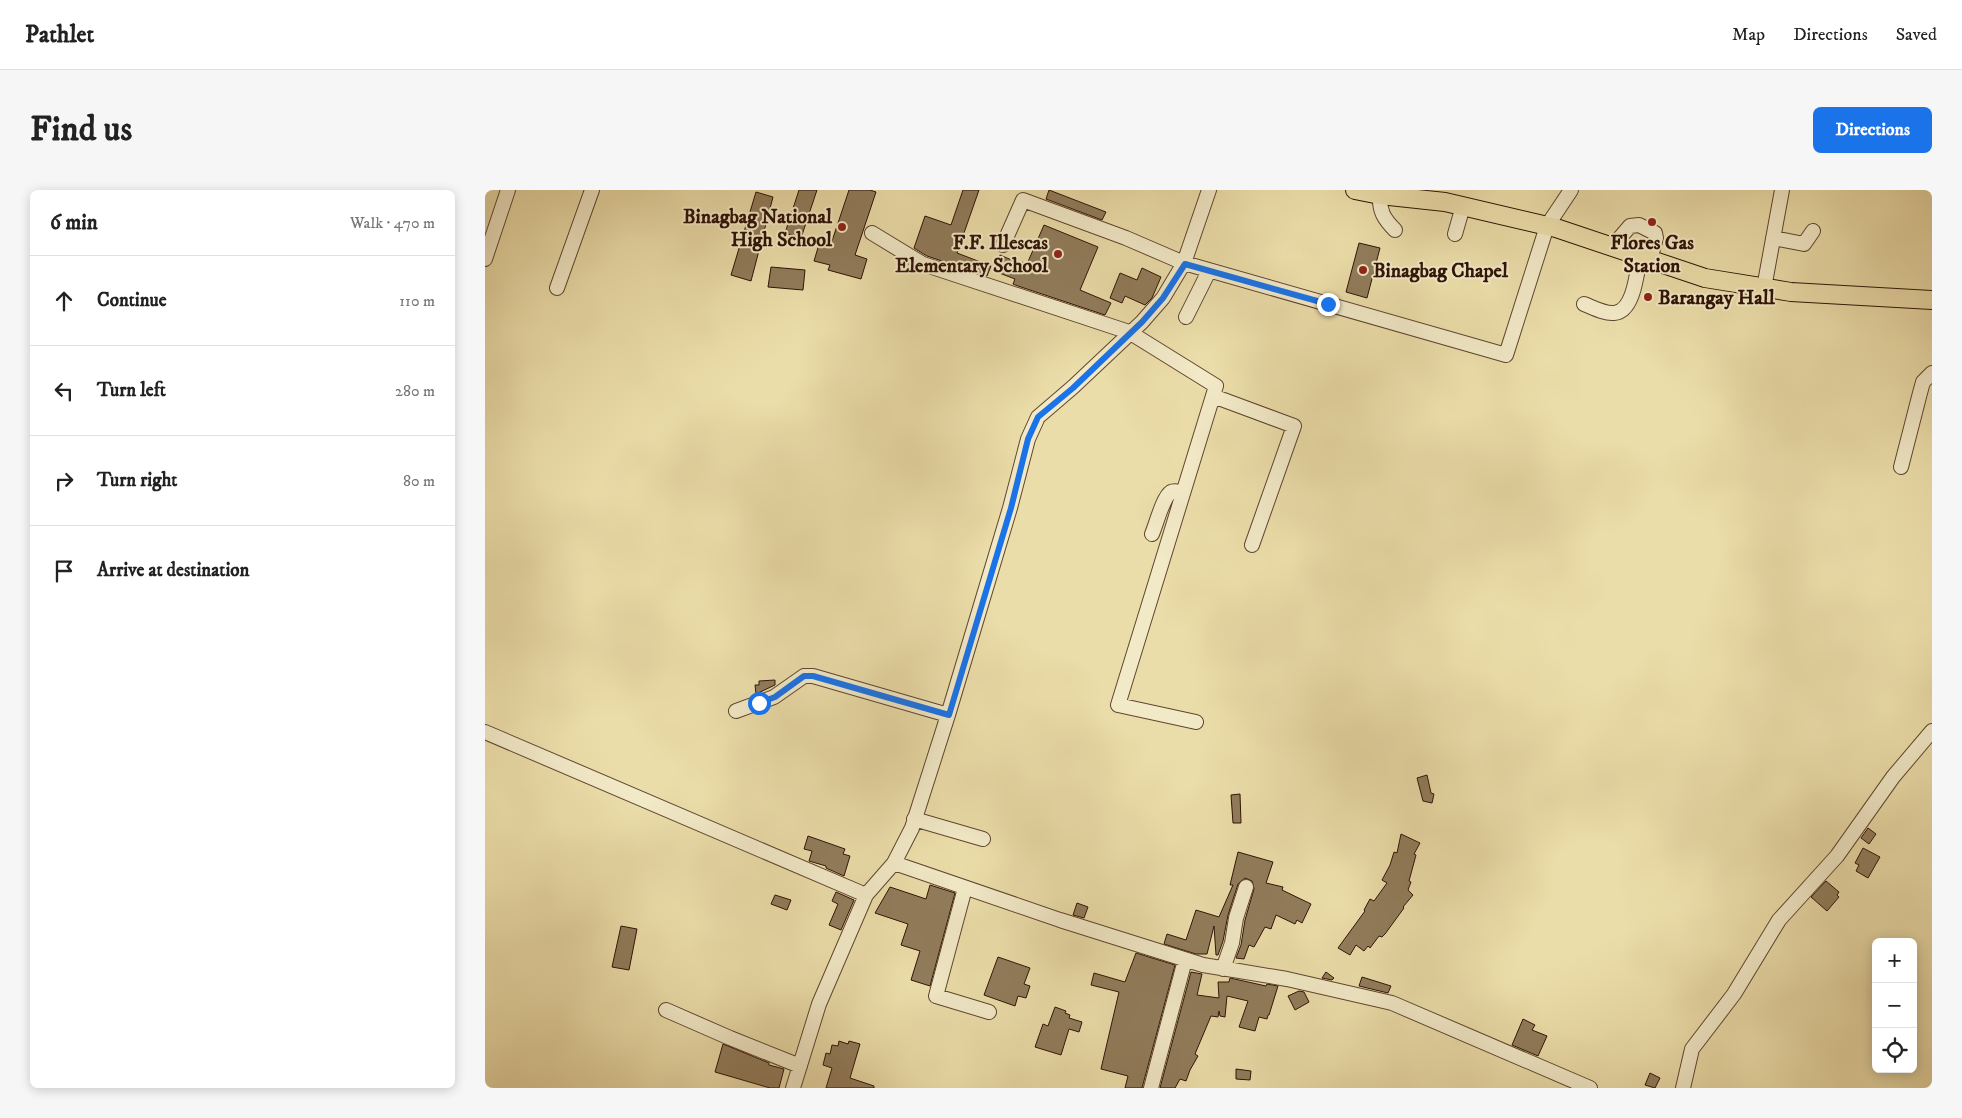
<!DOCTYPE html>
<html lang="en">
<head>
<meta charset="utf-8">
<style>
  :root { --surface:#fff; --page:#f6f6f6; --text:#222; --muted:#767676; --line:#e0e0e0; --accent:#1a73e8 }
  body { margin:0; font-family:"IM FELL DW Pica",serif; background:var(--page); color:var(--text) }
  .controls { position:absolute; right:15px; bottom:15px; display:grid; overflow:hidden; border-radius:8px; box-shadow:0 2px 12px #0003 }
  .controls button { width:45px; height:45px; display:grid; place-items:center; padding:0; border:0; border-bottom:1px solid var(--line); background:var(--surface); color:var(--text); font:25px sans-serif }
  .stop { position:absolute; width:15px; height:15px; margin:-11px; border:4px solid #1a73e8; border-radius:50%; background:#fff }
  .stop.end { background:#1a73e8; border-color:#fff; box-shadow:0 1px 5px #0008 }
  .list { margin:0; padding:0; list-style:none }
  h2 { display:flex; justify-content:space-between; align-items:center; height:65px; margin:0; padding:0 20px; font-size:21px }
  h2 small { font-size:16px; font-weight:400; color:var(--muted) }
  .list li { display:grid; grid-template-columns:32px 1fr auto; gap:15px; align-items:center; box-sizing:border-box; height:90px; padding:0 20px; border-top:1px solid var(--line) }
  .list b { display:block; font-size:19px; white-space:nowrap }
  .list em { font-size:16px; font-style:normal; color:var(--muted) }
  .icon { flex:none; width:28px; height:28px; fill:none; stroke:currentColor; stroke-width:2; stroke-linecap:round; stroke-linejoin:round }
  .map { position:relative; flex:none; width:1447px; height:898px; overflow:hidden; border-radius:8px }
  header { display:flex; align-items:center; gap:30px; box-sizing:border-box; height:70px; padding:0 25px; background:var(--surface); border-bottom:1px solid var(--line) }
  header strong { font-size:24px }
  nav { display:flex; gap:28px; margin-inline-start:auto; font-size:18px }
  .intro { display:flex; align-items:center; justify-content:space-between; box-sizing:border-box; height:120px; padding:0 30px }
  h1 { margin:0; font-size:35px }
  .button { padding:12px 22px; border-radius:8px; background:var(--accent); color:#fff; font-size:18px; font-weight:700 }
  main { display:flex; gap:30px; padding:0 30px }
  aside { flex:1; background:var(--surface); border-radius:8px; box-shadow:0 2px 12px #0003 }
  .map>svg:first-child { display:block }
</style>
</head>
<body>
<header>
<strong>Pathlet</strong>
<nav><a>Map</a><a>Directions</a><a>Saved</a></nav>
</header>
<div class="intro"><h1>Find us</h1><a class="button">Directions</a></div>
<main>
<aside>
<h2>6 min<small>Walk · 470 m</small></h2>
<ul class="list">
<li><svg class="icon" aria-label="ahead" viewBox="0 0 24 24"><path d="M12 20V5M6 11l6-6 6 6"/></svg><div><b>Continue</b></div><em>110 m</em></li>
<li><svg class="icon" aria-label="left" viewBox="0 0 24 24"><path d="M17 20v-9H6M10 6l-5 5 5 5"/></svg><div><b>Turn left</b></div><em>280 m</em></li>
<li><svg class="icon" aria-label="right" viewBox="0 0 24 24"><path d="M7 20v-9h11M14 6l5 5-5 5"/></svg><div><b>Turn right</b></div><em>80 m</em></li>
<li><svg class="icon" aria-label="arrive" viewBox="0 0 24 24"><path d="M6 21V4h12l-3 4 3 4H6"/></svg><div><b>Arrive at destination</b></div></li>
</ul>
</aside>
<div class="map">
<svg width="1447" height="898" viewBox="0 0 1447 898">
  <rect width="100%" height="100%" fill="#ebdda9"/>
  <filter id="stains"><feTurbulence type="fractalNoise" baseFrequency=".004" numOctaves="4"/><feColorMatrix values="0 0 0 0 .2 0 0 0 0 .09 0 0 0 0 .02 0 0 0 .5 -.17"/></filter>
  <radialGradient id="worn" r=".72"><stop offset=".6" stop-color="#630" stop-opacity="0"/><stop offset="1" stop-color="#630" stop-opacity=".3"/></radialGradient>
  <path fill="#917c5b" stroke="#2f1306" d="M314,0H332L316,48L300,43Z
    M364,0H385L391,2L370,65L382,69L376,89L343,80L345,75L329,71L335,51L346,54Z
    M478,0H494L472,63L506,76L502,86L442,66L429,58L440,26L466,35Z
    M564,0L621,22L617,30L561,9Z
    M271,2L288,7L266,91L246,85Z
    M559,35L613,57L595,100L626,113L620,125L533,96L528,94L530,89L509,81L515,65L536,74L537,72L542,74Z
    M874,53L895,58L882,108L861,102Z
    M286,77L320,80L318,100L283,97Z
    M657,78L676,87L667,108L660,115L640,106L637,113L625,108L635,83L652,90Z
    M290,490V495L271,504L270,495H274V491Z
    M942,585L946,603L949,604L947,613L938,611L932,588Z
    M755,604L756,633H748L746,605Z
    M1383,638L1391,644L1384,654L1376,648Z
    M916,644L935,653L929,664L931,665L924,691L926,692L923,700L928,705L918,717L919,718L900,744L897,747L894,746L885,758L883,756L879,761L871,755L865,765L853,758L880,721L879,720L885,709L889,711L902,693L897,690L905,675L909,662L912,663Z
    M323,646L360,659L358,664L365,666L359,686L341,678V676L324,671L327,661L319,659Z
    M1378,658L1395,667L1383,688L1371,681L1374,675L1370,673Z
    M753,662L788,672L781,693L798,697L797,700L826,714L817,733L812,730L810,734L791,725L786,739L780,737L769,757L764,755L759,769L751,768L756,755L760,730L769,699L767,691L760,688L753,694L743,725L738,751L733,765H731L729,736L722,764H711L679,754L682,744L701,750L711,720L734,727L748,695H745Z
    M1341,691L1354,702L1352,705L1354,707L1342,721L1326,707Z
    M445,695L470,703L445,796L426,790L435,761L416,755L423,734L390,723L405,697L441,709Z
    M351,702L369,710L356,740L344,735L353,714L347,711Z
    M290,705L306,710L302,720L286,714Z
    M592,713L603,717L599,728L588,725Z
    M136,736L152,739L144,780L127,777Z
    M651,763L690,775L657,898H640L643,886L616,879L634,802L606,795L609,783L640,792Z
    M513,767L545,778L539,794L545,796L541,808L533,806L530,816L499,805Z
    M706,782L717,784L712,805L734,808L733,792H744L745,788L781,796L782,794L793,796L784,825H783L782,829L774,827L770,841L754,837L763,811L742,806L740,827L735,826L734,821L733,827L726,826L710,864L713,866L705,880L701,891L695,889L690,898H675Z
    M841,782L849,788L847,790L837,788Z
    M877,787L906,796L903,803L874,796Z
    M814,801L819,802L824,812L810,820L803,806Z
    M570,817L581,821L580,823L585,825L584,828L597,832L594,842L584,839L576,865L550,857L558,834L563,836Z
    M1038,829L1050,835L1047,840L1062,846L1053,866L1027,855Z
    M354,851L363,854L364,851L375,854L365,888L389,896V898H341L347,878L338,875L341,863L345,864L347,855L353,856Z
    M238,854L284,873V875L299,879L294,898H285L230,882Z
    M751,879L766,881L765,890L751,889Z
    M1165,883L1175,888L1170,898L1160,895Z"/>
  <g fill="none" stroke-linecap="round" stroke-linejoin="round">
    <g stroke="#5e462f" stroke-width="16">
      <path id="minor" d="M895,5C894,21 899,29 910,40
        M387,43L438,74L644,142L731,196L633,515L711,532
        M970,44L978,16
        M1288,48L1319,54L1328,41
        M518,55L538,10L641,48L699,73L1021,165L1062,36L1086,0
        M1127,57L1145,36L1154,35L1170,43L1171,48L1165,70
        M0,69L23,0
        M72,98L107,0
        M1279,98L1297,0
        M1099,114C1109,118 1120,124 1129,123C1149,122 1152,82 1155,66
        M701,127L724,81
        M728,206L809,236L767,355
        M1416,277L1435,203L1438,192L1447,183
        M667,344C671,335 678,307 686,302C690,300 695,302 698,303
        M251,521L289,507L319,486H328L463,525
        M0,542L381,705
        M429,629L498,649
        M409,673L575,730L718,775L802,789L907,813L1105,898
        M480,698L451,806L504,822
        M738,779L747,753L751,728L761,697
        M181,820L245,848L315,876
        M308,898L334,814L381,705L409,673L427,638L463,525L525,318L543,249L553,227L588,197L657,132L678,108L699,73L724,0
        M666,898L700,770
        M1198,898L1207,859L1249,804L1294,730L1352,666L1408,587L1447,541"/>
    </g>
    <g stroke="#2f1306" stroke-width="20">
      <path id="major" d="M870,0L895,5L960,12L1071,38L1220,88L1306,102L1447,110"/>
    </g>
    <use href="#minor" stroke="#f2e9c7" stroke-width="14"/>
    <use href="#major" stroke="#ebdda9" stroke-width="18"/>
  </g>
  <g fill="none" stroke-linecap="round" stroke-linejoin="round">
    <path stroke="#1a73e8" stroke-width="6" d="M274,513L290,507L319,486H328L464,525L526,318L543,249L553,227L588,198L657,132L678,108L700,74L843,114"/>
  </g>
  <g fill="#8f2418" stroke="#f2e9c7" stroke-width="2">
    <circle cx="1167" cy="32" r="5"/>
    <circle cx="357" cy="37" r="5"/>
    <circle cx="573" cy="64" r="5"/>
    <circle cx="878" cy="80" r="5"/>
    <circle cx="1163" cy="107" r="5"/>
  </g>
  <g text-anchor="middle" stroke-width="4" stroke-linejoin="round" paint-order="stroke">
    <g font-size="20" font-weight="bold" fill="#2f1306" stroke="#f2e9c7" text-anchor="end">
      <text x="347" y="33">Binagbag National<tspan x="347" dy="23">High School</tspan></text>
      <text x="563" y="59">F.F. Illescas<tspan x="563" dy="23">Elementary School</tspan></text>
      <text x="1167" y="59" text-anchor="middle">Flores Gas<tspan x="1167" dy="23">Station</tspan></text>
      <text x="888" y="87" text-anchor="start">Binagbag Chapel</text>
      <text x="1173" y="114" text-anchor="start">Barangay Hall</text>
    </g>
  </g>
  <rect width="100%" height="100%" filter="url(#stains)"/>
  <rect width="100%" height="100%" fill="url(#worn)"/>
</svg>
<div class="controls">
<button>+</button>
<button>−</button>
<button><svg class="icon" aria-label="locate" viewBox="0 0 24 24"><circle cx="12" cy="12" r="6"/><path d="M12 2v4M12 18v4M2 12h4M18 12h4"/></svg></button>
</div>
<div class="stop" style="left:274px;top:513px"></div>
<div class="stop end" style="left:843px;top:114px"></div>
</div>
</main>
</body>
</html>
